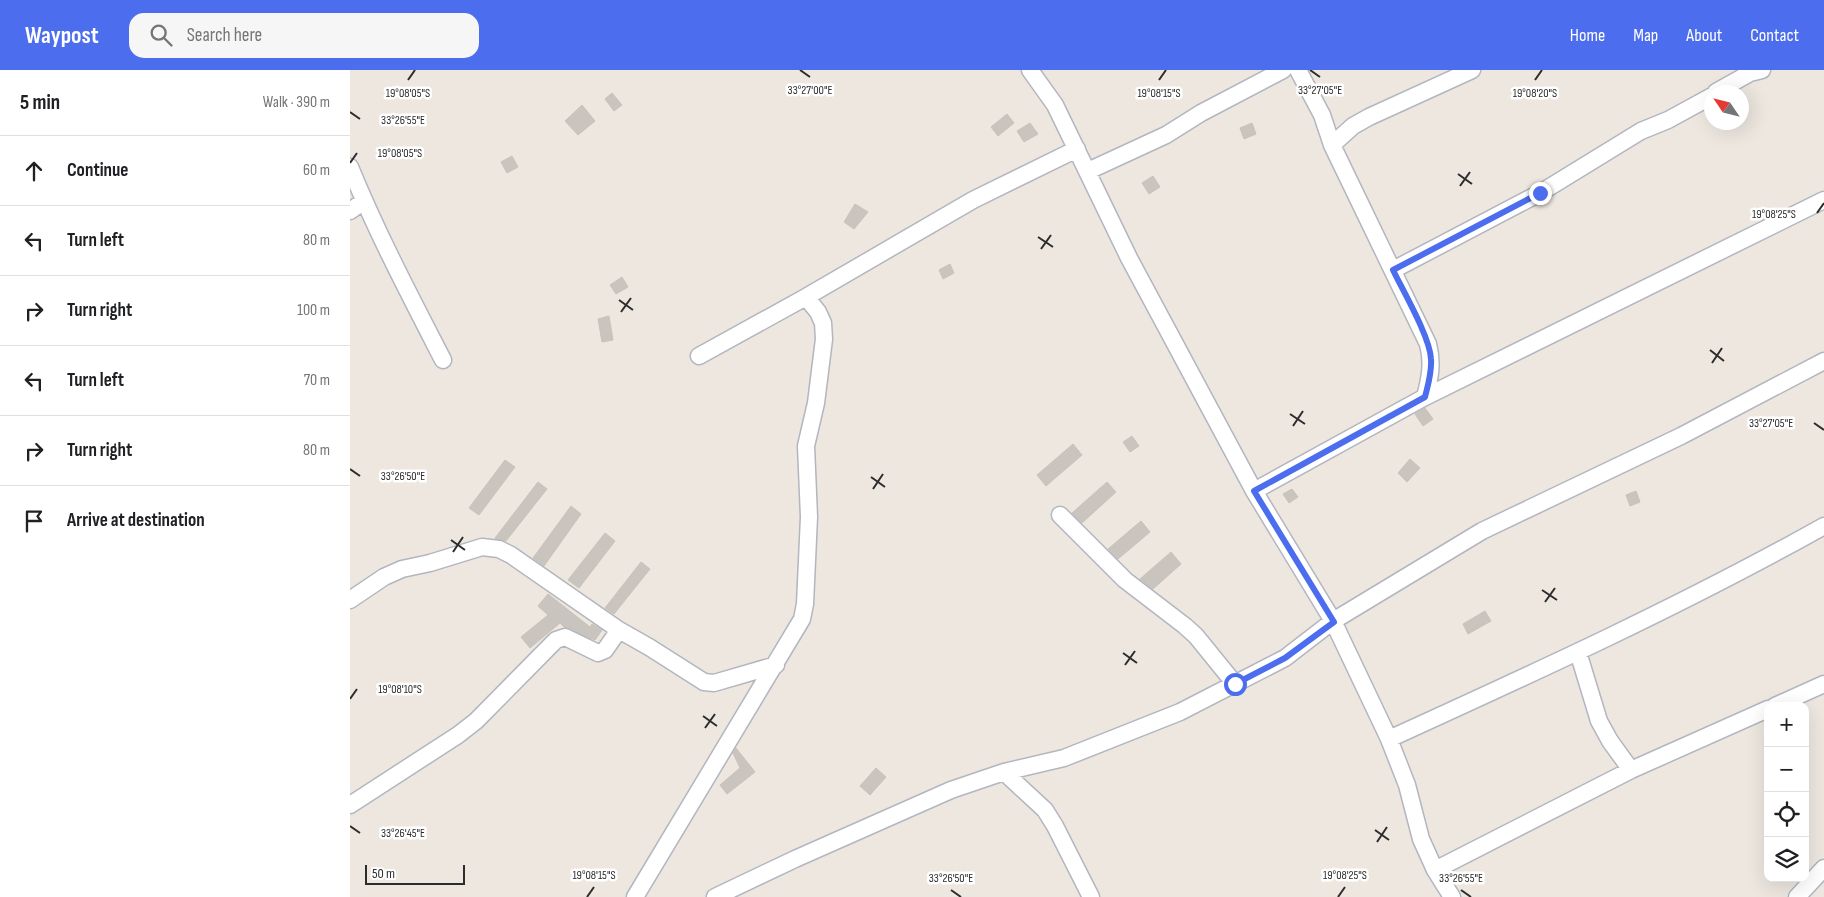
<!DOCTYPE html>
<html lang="en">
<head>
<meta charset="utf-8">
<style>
  :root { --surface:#fff; --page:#f6f6f6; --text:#202124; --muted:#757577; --line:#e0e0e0; --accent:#4c6ded }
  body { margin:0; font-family:"Sofia Sans Condensed",sans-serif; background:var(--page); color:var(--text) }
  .controls { position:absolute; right:15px; bottom:15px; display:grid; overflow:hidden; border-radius:10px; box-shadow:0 5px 20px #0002 }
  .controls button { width:45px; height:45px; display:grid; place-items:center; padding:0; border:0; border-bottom:1px solid var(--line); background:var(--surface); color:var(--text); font:25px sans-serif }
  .compass { position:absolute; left:1354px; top:15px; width:45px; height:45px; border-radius:50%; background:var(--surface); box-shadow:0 5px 20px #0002; rotate:305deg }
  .scale { position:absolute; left:15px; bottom:12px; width:100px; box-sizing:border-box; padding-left:5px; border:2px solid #2c2c2c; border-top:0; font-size:14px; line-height:18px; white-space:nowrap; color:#2c2c2c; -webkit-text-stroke:4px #fff; paint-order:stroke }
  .stop { position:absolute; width:15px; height:15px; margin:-11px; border:4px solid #4c6ded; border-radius:50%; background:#fff }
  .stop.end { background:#4c6ded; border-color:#fff; box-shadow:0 1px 5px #0008 }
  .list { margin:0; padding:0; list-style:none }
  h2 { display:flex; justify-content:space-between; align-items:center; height:65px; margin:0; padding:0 20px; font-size:21px }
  h2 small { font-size:16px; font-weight:400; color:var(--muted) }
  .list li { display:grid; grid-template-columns:32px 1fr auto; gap:15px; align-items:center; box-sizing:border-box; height:70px; padding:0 20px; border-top:1px solid var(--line) }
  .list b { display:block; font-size:19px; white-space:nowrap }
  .list em { font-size:16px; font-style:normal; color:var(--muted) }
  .icon { flex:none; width:28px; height:28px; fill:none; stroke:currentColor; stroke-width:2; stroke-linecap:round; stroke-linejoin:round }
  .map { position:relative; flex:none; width:1474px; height:827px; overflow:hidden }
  header { display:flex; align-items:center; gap:30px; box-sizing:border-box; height:70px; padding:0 25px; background:var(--accent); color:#fff }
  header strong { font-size:24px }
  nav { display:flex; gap:28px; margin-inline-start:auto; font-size:18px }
  .search { width:350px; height:45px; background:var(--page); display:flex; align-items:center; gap:12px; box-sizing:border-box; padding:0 18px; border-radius:15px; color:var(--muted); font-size:19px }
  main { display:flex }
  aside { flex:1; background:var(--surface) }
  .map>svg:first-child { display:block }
</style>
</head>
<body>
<header>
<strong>Waypost</strong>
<div class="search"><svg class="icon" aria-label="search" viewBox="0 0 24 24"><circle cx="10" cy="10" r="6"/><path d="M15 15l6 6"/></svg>Search here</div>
<nav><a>Home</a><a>Map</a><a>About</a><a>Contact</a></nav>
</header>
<main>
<aside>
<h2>5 min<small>Walk · 390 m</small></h2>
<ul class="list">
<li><svg class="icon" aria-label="ahead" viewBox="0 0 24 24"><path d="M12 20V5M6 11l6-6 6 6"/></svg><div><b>Continue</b></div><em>60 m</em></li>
<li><svg class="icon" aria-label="left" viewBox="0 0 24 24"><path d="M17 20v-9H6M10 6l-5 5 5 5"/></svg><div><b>Turn left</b></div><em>80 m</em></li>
<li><svg class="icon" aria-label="right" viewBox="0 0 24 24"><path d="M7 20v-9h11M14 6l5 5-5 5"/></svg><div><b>Turn right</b></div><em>100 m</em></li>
<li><svg class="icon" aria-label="left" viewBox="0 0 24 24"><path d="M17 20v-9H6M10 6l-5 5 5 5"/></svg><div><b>Turn left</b></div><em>70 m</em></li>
<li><svg class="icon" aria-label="right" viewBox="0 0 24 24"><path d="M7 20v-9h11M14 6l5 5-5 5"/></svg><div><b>Turn right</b></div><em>80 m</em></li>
<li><svg class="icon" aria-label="arrive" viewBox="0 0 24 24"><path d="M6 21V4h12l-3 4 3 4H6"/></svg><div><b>Arrive at destination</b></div></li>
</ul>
</aside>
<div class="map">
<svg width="1474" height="827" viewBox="0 0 1474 827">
  <rect width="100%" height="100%" fill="#ede7e0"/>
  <path fill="#c9c5be" stroke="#c8c3b9" d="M262,23L272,35L264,41L255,29Z
    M232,35L245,51L228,65L215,51Z
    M657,44L664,53L648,66L641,57Z
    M680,53L688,64L674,72L667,61Z
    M902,53L906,64L894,69L890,58Z
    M162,86L168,97L157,103L151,92Z
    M803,106L810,117L799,124L792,113Z
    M505,134L518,142L504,159L494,152Z
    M600,194L604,203L593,209L589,200Z
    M272,207L278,217L266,224L260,215Z
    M259,246L263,270L252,272L248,249Z
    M1075,338L1083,349L1073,356L1065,344Z
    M782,366L789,376L780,382L773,372Z
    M723,374L732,385L696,416L687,405Z
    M1060,389L1070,398L1057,412L1048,403Z
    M155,390L165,397L129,445L119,438Z
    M188,412L197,419L156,471L146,469L145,468Z
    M757,412L766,422L732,453L722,443Z
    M942,419L948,427L939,433L933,424Z
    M1286,421L1290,432L1280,436L1276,425Z
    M221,436L231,444L194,496L183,488Z
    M791,451L800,462L768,489L758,479Z
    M255,463L265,471L229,518L218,510Z
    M821,482L831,494L803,519L790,509Z
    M291,492L300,499L264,544L255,538Z
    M198,524L240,557L242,554L252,560L245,570L215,558L210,553L180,578L171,567L198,545L188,536Z
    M1135,541L1141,551L1118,564L1113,554Z
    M386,678L405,702L377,724L370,715L390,698L383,683Z
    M526,698L536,707L520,725L510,716Z"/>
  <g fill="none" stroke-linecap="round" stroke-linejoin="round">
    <g stroke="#b3b6bf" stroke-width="19">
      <path id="minor" d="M680,0L705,35L779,188L904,421L983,551L1039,669L1057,715L1071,769L1085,800L1102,827
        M948,0L972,45L982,75L1078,274C1083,293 1080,308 1075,327
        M1366,22L1400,3L1412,0
        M982,75L1003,56L1019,47L1122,0
        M0,97C27,163 60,226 93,290
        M738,101L816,65L851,43L933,0
        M0,141L14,131
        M1043,200L1190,123L1291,61L1318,50L1362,26
        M349,286L456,227L623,130L727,79
        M904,421L1075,327L1474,130
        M710,445L775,510L835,556L846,566L885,614
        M0,530L34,507L52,499L80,493L132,477L149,479L161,485L269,560L299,577L354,612L364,613L426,595
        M1228,582L1249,651L1260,671L1281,700
        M1425,636L1474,614
        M1039,669C1186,602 1333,535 1474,456
        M654,702L695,740L705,756L741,827
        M0,735L108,665L126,651L206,570L215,567L248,583L255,580L269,560
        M1085,800L1281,700L1418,639
        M285,827L452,549L455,534L459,447L456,376L466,333L474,269L473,253L468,242L456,227
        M365,827L445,789L601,720L654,702L714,688L830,642L935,588L983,551L1132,461L1331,366L1474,291
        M1447,827L1474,798"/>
    </g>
    <use href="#minor" stroke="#fff" stroke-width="16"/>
  </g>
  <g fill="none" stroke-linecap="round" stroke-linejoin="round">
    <path stroke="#4c6ded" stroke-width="6" d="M885,614L935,588L984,552L904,421L1075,327C1078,315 1082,302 1081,289C1080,267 1053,221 1043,200L1190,123"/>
  </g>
  <path fill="none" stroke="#2c2c2c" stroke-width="2" d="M450,0L460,7M960,0L970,7M58,10L65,0M809,10L816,0M1185,10L1192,0M0,42L10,49M0,93L7,83M1108,104L1122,114M1110,116L1120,102M1467,143L1474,133M688,167L703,177M691,179L701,165M269,230L283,240M271,242L281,228M1360,280L1374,291M1362,293L1372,278M940,344L955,354M1464,353L1474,360M943,356L953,341M0,399L10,406M521,407L535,417M523,419L533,404M101,470L115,480M103,482L113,467M1192,520L1207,530M1195,532L1205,518M773,583L787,593M775,595L785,581M0,629L7,619M353,646L367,656M355,658L365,644M0,756L10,763M1025,760L1039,770M1027,772L1037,757M601,820L611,827M1111,820L1121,827M237,827L244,817M988,827L995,817"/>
  <g font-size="12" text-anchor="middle" fill="#2c2c2c" stroke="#fff" stroke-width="5" stroke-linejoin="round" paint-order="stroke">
    <text x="460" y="24">33°27'00"E</text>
    <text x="970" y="24">33°27'05"E</text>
    <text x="58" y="27">19°08'05"S</text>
    <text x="809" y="27">19°08'15"S</text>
    <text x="1185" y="27">19°08'20"S</text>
    <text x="53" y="54">33°26'55"E</text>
    <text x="50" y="87">19°08'05"S</text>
    <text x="1424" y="148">19°08'25"S</text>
    <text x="1421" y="357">33°27'05"E</text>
    <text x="53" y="410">33°26'50"E</text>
    <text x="50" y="623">19°08'10"S</text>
    <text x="53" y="767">33°26'45"E</text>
    <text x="244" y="809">19°08'15"S</text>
    <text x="995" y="809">19°08'25"S</text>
    <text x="601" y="812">33°26'50"E</text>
    <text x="1111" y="812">33°26'55"E</text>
  </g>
</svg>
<div class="controls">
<button>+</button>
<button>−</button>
<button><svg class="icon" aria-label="locate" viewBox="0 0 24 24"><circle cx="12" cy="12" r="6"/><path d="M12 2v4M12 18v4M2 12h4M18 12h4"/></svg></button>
<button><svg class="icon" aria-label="layers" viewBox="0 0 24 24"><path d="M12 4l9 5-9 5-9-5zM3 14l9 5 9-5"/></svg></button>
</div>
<svg class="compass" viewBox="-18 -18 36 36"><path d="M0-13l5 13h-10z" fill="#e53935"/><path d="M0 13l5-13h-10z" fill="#757577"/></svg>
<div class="scale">50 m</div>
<div class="stop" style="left:885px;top:614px"></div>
<div class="stop end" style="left:1190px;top:123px"></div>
</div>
</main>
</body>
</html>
